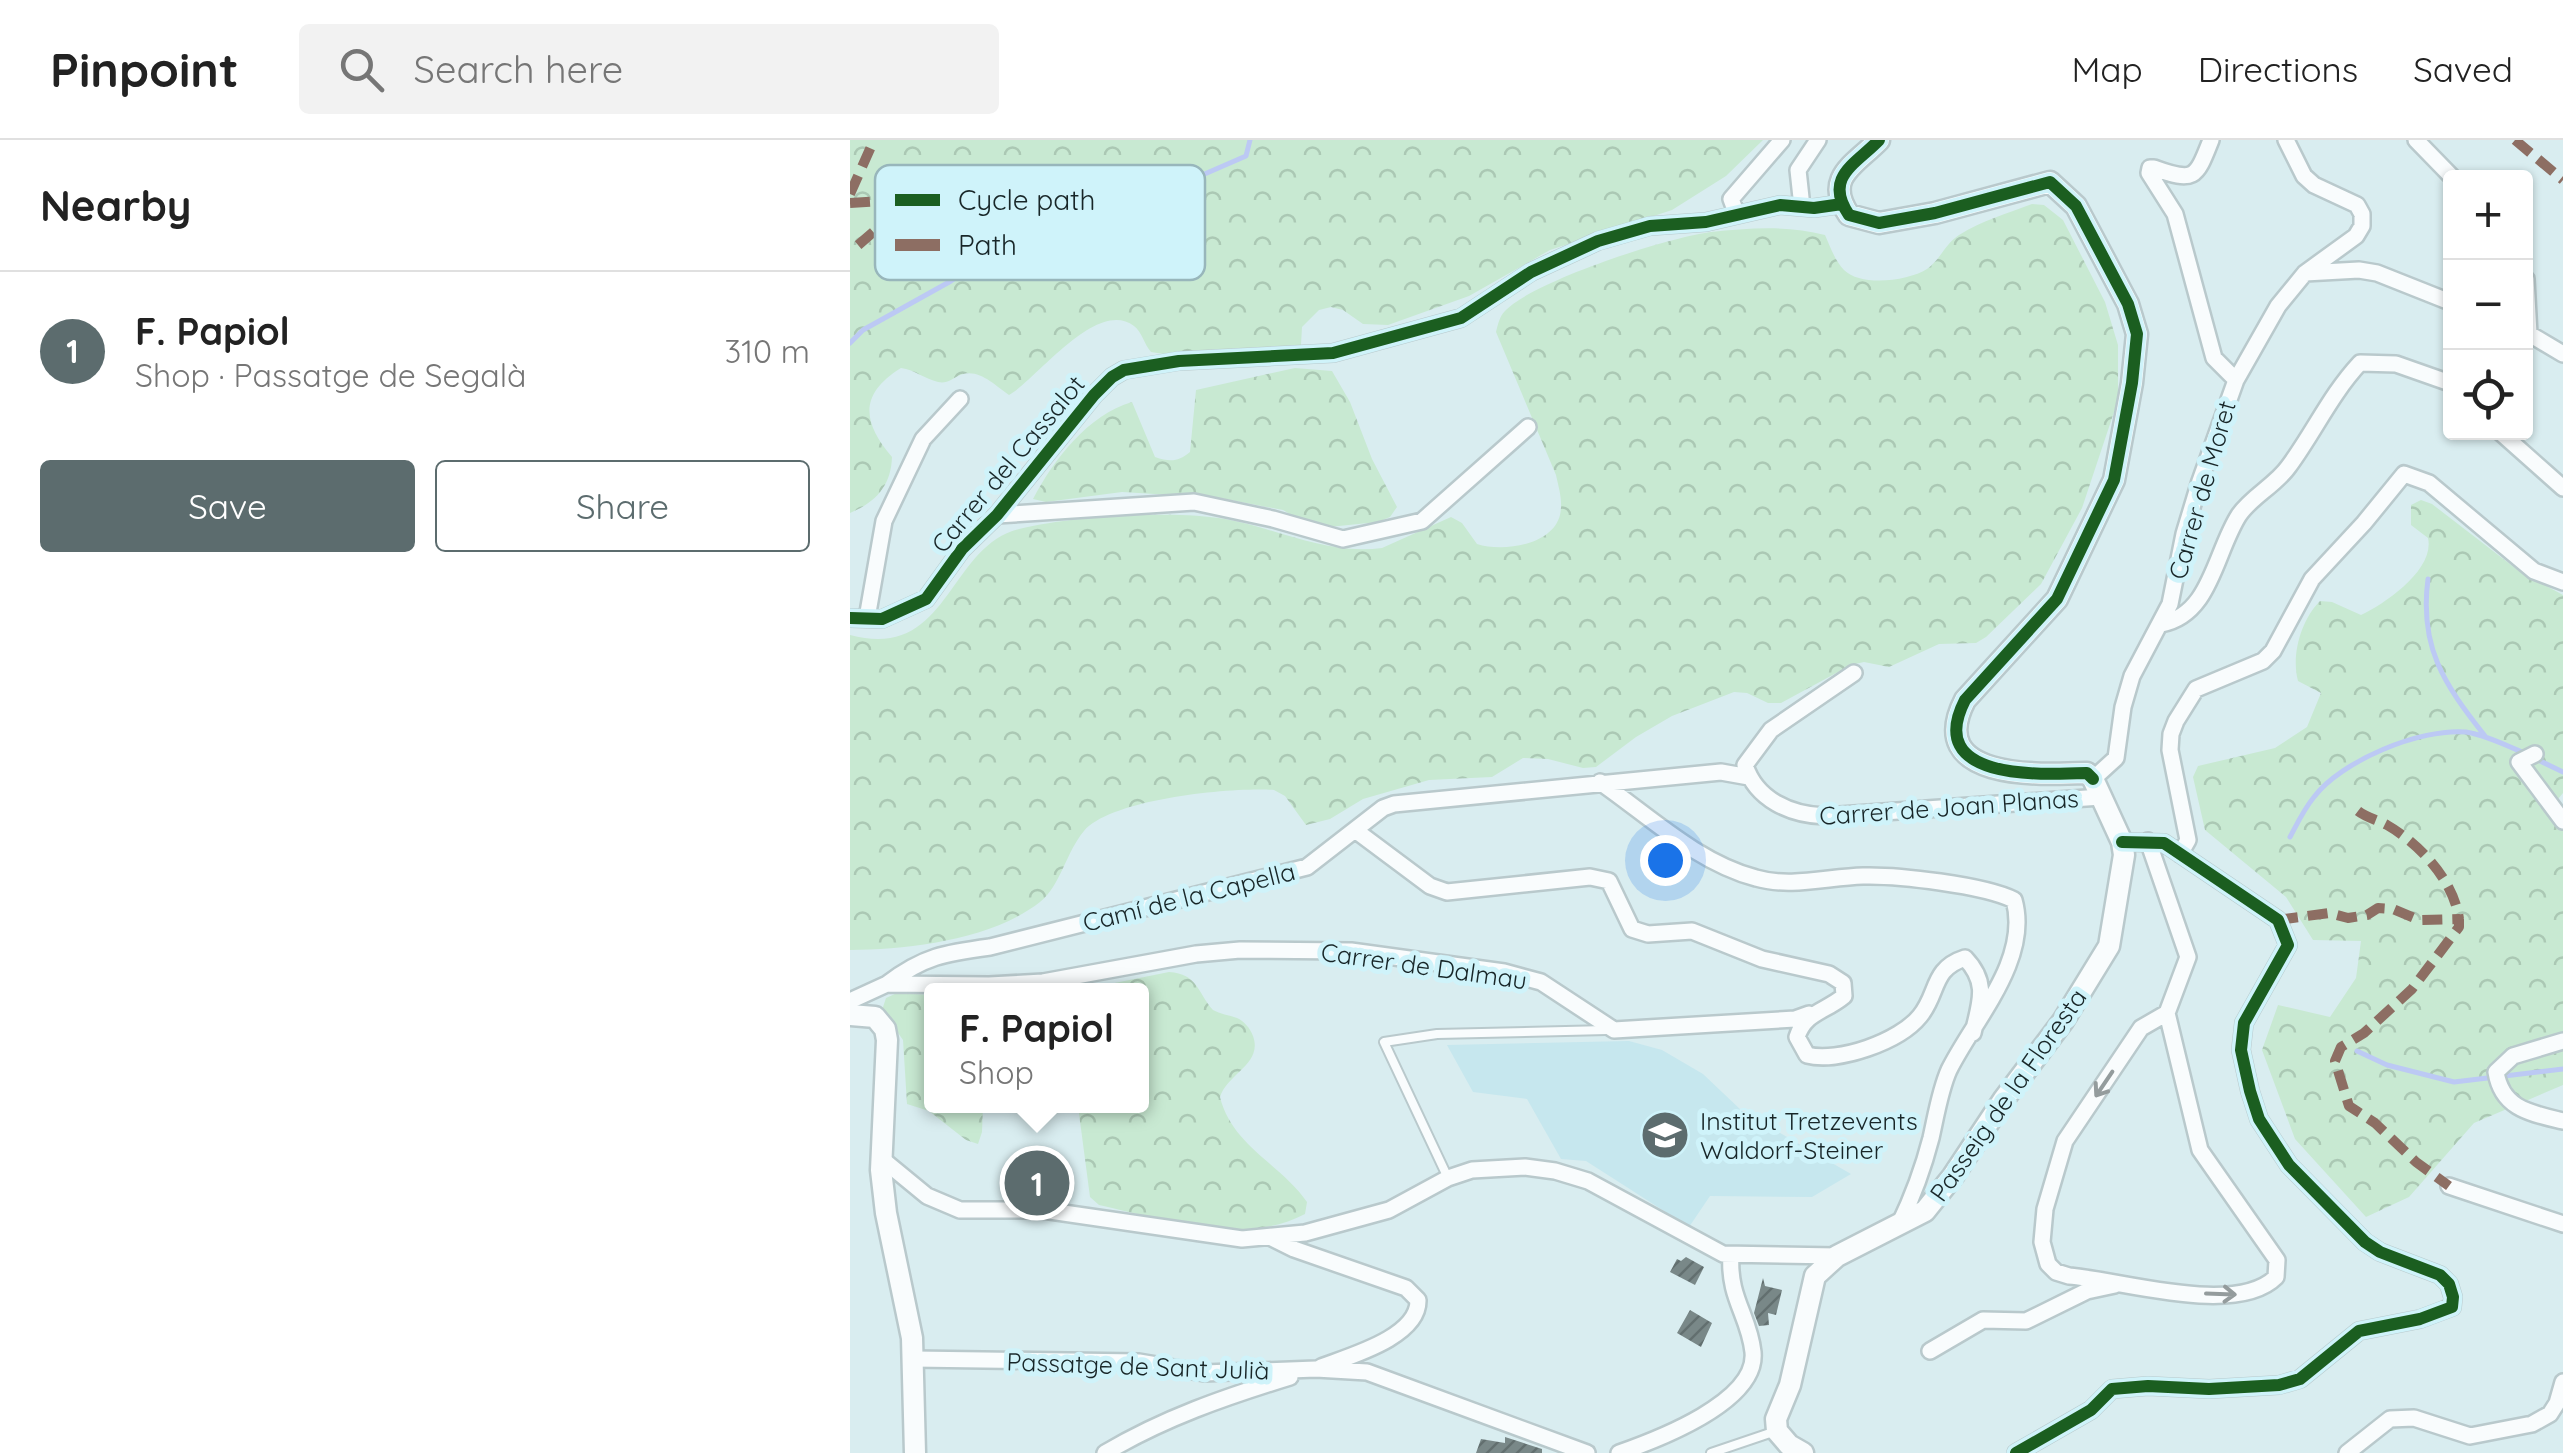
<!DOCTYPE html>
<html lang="en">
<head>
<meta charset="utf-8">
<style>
  :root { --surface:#fff; --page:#f2f2f2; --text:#222; --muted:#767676; --line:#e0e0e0; --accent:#5c6c6e }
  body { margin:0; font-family:Quicksand,sans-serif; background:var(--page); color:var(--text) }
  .controls { position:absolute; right:30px; top:30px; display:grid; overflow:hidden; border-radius:10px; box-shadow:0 2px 8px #0004 }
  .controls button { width:90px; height:90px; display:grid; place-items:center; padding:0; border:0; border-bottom:2px solid var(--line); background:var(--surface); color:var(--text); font:50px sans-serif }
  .you { position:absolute; left:815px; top:720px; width:35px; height:35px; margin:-25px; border:8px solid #fff; border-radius:50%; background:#1a73e8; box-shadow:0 0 0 15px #1a73e833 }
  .badge { display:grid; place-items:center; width:65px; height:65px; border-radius:50%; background:var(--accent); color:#fff; font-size:32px; font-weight:700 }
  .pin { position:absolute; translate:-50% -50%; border:5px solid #fff; box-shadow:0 2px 10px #0006 }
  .popup { position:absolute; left:74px; top:843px; width:225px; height:130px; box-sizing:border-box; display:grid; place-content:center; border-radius:10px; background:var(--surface); filter:drop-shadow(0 2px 8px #0005); font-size:32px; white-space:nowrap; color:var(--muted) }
  .popup b { font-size:38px; color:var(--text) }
  .popup::after { content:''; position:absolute; left:50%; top:100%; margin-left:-20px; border:20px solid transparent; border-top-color:var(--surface) }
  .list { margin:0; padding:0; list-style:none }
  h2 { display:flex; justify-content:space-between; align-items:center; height:130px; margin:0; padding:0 40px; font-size:42px }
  h2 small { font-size:32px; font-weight:400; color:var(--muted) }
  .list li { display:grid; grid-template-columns:65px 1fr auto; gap:30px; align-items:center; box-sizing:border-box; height:160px; padding:0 40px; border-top:2px solid var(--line) }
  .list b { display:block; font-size:38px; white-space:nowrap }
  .list p { margin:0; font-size:32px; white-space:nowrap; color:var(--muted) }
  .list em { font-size:32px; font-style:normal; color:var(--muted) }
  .actions { display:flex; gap:20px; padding:30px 40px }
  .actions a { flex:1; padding:22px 0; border:2px solid var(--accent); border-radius:10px; text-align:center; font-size:35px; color:var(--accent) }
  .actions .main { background:var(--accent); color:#fff }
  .icon { flex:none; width:55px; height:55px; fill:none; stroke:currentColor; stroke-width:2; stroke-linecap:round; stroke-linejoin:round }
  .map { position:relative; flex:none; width:1713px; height:1313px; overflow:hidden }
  header { display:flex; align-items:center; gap:60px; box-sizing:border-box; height:140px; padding:0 50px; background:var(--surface); border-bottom:2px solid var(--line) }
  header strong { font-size:48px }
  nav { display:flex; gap:55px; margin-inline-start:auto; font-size:35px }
  .search { width:700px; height:90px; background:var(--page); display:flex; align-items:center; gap:25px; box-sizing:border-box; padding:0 35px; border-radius:10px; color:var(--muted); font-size:38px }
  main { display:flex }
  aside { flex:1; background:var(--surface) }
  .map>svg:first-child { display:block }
</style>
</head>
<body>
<header>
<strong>Pinpoint</strong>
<div class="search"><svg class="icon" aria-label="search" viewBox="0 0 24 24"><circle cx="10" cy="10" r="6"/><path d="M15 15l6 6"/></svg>Search here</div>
<nav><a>Map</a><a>Directions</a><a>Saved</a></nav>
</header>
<main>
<aside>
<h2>Nearby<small></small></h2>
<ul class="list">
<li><span class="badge">1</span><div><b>F. Papiol</b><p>Shop · Passatge de Segalà</p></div><em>310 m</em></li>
</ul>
<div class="actions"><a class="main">Save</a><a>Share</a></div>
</aside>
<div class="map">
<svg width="1713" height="1313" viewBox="0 0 1713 1313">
  <defs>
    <pattern id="forest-crowns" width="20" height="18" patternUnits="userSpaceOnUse" patternTransform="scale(2.5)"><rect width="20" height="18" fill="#c8e9d2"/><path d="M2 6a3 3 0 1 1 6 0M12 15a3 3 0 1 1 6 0" fill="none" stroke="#abc8b4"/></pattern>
    <pattern id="building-hatch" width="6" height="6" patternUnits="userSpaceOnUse" patternTransform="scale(2.5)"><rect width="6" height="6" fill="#798888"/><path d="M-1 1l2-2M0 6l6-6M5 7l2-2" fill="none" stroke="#626f6f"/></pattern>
  </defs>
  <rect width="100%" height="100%" fill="#d9edf0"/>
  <path fill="#c6e7ee" d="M779,901L812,910L853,934L892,971L1001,1034L962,1057L860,1056L839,1087L736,1021L711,1019L677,959L623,952L597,905Z"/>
  <path fill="url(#forest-crowns)" d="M0,0H913L876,36L822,70L700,110L619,156L538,185L513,184L493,170L481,167L469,170L452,187L451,205L326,216L301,212C294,204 292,192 284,186C247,157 186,240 159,255C144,245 129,228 110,235C102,239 97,244 88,242C75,239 65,230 51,228C9,254 12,282 42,317C41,346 26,362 0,373Z
    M1182,64L1194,65L1213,80L1255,162L1268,205V260L1232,368L1191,444L1136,497L1126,503L1089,504L1039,527L1014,522L1001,525L931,563H918L897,553L884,552L822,576L786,597L746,627L733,628L698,619L673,618L642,637L579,640L513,659L480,679L456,685L435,656L424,650C381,647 261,659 234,691C216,712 211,745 190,762C141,800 60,809 0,810V495C99,522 97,407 169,389C219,376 326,370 375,379C430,389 475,415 532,408L601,377L612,383L627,404C652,412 702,406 710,375C713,361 709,349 706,335L646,192C648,185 649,177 655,171C683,141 819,97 861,92C898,88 939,85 975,95C980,106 985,121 994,130C1011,147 1058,141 1077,129C1090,120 1095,104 1109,95C1133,80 1156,74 1182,64Z
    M445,228L482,231L500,262L522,319L547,367L540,377L528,382L479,387L455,383L433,370L370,358L272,352L196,362L183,359C204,319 238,275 282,262L305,317C320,322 328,322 340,312L346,250Z
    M1571,360L1582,364L1669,431L1713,455V653L1703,665L1713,672V945L1624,983L1559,1057L1516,1077L1445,999L1412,910L1428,865L1480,877L1506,838L1511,801L1463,800L1436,757L1355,690L1343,637L1348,626L1425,608L1457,587L1471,553L1448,541C1441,515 1451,480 1470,461L1482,462L1511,475C1536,463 1585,429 1578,398L1561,385V365Z
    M319,832C348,834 347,852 363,870C370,874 379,875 387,878C394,881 400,888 403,896C413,924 378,933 370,957C382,1006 431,1024 457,1062L455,1074C393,1107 313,1079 249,1065L240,1057L228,966H292V850H230Z
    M47,853L82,855V966H133L132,992L128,1004L116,1000L79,971L57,964L53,900L32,870L36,858Z"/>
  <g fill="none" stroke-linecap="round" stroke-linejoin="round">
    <path stroke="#bcc9f4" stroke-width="5" d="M0,203L13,190L101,141L213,65L274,61L327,46L396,16L400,0
      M1578,439C1569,507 1594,544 1635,596
      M1684,618L1713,632
      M1440,697C1447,684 1454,669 1464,657C1491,621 1570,588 1616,592C1635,595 1656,605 1674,613
      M1507,911L1537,925L1604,942L1713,929"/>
  </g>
  <path fill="url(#building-hatch)" d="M836,1117L854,1127L845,1145L820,1132L827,1119L831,1121Z
    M913,1138L915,1146L932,1150L926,1175L918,1173L919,1185L909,1186L904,1173Z
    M840,1170L862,1183L851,1207L827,1193Z
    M655,1297L692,1309V1313H626L631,1299L655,1303Z"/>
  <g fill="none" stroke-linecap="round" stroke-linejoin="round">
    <g stroke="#b9c9cc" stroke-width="12">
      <path id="lane" d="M598,1038L534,902L587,894L757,890
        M861,1313L923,1292"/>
    </g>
    <g stroke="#b9c9cc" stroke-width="20">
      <path id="street" d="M1361,0C1346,38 1345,43 1304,28H1300L1299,33L1325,74L1364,218L1386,240
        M1566,0L1603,38
        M952,67L948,30L968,0
        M887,75L881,59L932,0
        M1455,133L1509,130L1527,133L1600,162
        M1676,139L1679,194
        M1676,192L1713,214
        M1650,292L1713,348
        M147,375L344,362L423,379L493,399L572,381L678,287
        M0,478L32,479L76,459L112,409L147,375L244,255L262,237L274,230L329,221L483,213L611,178L681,132L748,101L800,86L856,82L930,65L964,68L992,64
        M17,478L34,381L73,299L110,259
        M1311,484C1361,475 1365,412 1389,375C1402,356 1426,345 1439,326C1464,292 1481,254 1510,223L1546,224L1600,243
        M1004,533L921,590L895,625C906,660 941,675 975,676L1251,657
        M1685,614L1669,622L1713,681
        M1243,639L1266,618L1273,567L1282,536L1320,464L1334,394L1350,341L1386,240L1428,166L1455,133L1506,96L1512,86V74L1507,65L1464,45L1454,36L1436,0
        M750,642C799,676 848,723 906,738C940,748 978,737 1013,736C1047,735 1134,745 1164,760C1181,820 1123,881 1099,930C1090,950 1086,976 1081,998C1073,1029 1063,1056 1049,1085
        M505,690L580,746L597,752L740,737L759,741L782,789L798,794L842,791L912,819L979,834L993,843L994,856C975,872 955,872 947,897L957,915C988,923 1049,902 1070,876C1089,853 1081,829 1115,818C1139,843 1130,862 1123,893
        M1298,701L1338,817L1317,873L1291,888L1215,1001L1195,1069L1192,1102L1198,1124L1206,1132L1219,1136C1271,1140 1386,1177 1426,1137L1427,1120L1350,1010L1317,873
        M1330,714L1338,700L1320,610L1321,594L1326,581L1346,549L1413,521L1423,511L1462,439L1514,383L1554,334L1579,343L1684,431L1713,442
        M37,844C74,816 95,813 140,807L457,727L533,668L544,664L871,632L899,637
        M0,861L37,844L139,845L193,842L346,814L390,810L501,811L654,832L691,842L764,890L945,879L959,874
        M1713,901L1663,916L1646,932C1652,969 1680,973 1713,981
        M32,1019L77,1056L110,1070H193L392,1099L455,1093L539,1070L598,1038L622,1030L675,1027L705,1031L738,1041L873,1114L987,1116
        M1599,1046L1713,1084
        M420,1097L444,1109L556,1148L568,1160C569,1197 500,1216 471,1227
        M1080,1211L1133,1180L1176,1181L1237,1151L1265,1145
        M64,1219L289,1222L354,1233L466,1229L517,1232L737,1313
        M255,1313C314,1278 375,1257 440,1237
        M769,1313C806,1300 908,1262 903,1212C899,1175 878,1158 881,1115
        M1166,1313L1241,1270L1262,1249L1298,1246L1359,1249L1429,1245L1450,1239L1509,1191L1570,1179L1602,1167L1603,1157L1599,1144L1590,1135L1530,1112L1515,1102L1439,1025L1409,979L1400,951L1391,910L1394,883L1438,805L1428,780L1314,703L1272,702
        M1497,1313L1540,1279L1564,1278L1620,1296L1682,1284L1700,1274L1707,1263L1713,1242"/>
    </g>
    <g stroke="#b9c9cc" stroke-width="25">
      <path id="secondary" d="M0,875L25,877L35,889L37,900L31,1030L36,1073L62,1198L65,1313
        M953,1313L939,1305L927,1291L926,1279L940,1245L965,1136L987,1116L1075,1071L1103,1036L1154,959L1213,881L1259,806L1274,715L1272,702L1243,639L1237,633C1188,635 1074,640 1115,560L1207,459L1264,340L1282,243L1287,194L1278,164L1226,66L1200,42L1085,73L1029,83L999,75C973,37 1006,24 1029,0"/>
    </g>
    <use href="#lane" stroke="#f9fcfd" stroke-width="8"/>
    <use href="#street" stroke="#f9fcfd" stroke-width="15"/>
    <use href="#secondary" stroke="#f9fcfd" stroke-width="20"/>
    <path stroke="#8d6e63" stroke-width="10" stroke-dasharray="20 10" stroke-linecap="butt" d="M1665,0L1713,40
      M0,54L24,0
      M0,63L48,60L43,75L6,107L0,108
      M1508,671C1517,678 1528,680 1537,685C1570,704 1604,741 1609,779
      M1428,780L1479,773L1498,778L1517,775L1528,768L1543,769L1569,780L1609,779V787L1562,849L1514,893L1491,907L1485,921L1499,966L1525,983L1566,1022L1599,1046"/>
    <g stroke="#cff3fa" stroke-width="19">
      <path id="cycleway" d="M1029,0C1006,24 973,37 999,75L1029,83L1085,73L1200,42L1226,66L1278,164L1287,194L1282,243L1264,340L1207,459L1115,560C1074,640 1188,635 1237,633L1243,639
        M0,478L32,479L76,459L112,409L147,375L244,255L262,237L274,230L329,221L483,213L611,178L681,132L748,101L800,86L856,82L930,65L964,68L992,64
        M1166,1313L1241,1270L1262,1249L1298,1246L1359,1249L1429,1245L1450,1239L1509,1191L1570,1179L1602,1167L1603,1157L1599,1144L1590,1135L1530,1112L1515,1102L1439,1025L1409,979L1400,951L1391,910L1394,883L1438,805L1428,780L1314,703L1272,702"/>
    </g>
    <use href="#cycleway" stroke="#1b5e20" stroke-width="12"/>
  </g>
  <defs><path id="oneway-shaft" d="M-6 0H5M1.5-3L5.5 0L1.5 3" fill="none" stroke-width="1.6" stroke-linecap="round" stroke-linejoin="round" transform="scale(2.5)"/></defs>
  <g stroke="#949c9d">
    <use href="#oneway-shaft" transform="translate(1254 944) rotate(124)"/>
    <use href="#oneway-shaft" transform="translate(1371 1154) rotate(2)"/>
  </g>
  <defs>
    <g id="school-disc" transform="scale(2.5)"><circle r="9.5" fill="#5c6c6e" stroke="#cff3fa"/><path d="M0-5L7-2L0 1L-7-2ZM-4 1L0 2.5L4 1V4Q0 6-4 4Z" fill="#fff"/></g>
  </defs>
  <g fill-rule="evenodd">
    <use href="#school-disc" x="815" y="995"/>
  </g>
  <g text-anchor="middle" stroke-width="10" stroke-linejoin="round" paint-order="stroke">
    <g font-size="25" fill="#182628" stroke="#cff3fa">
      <text transform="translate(158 324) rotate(-50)" y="9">Carrer del Cassalot</text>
      <text transform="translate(1352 350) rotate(-74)" y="9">Carrer de Moret</text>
      <text transform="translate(1099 667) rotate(-4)" y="9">Carrer de Joan Planas</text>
      <text transform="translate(339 757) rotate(-14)" y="9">Camí de la Capella</text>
      <text transform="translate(574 826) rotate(8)" y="9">Carrer de Dalmau</text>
      <text transform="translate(1158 955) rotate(-55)" y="9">Passeig de la Floresta</text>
      <text transform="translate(288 1226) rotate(2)" y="9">Passatge de Sant Julià</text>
    </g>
    <g font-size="25" fill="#182628" stroke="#cff3fa" text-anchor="start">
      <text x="850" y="990">Institut Tretzevents<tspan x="850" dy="29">Waldorf-Steiner</tspan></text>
    </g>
  </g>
  <rect x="25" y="25" width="330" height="115" rx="15" fill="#cff3fa" stroke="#98b6bb" stroke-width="2.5"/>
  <rect x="45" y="54" width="45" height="12" fill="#1b5e20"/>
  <rect x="45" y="99" width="45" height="12" fill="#8d6e63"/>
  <g font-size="28" fill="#182628">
    <text x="108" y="70">Cycle path</text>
    <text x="108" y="115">Path</text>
  </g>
</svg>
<div class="controls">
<button>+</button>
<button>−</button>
<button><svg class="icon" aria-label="locate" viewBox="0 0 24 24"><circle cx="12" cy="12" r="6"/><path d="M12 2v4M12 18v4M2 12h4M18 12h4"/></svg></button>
</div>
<div class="you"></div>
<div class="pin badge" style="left:187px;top:1043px">1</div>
<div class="popup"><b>F. Papiol</b>Shop</div>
</div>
</main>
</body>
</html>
